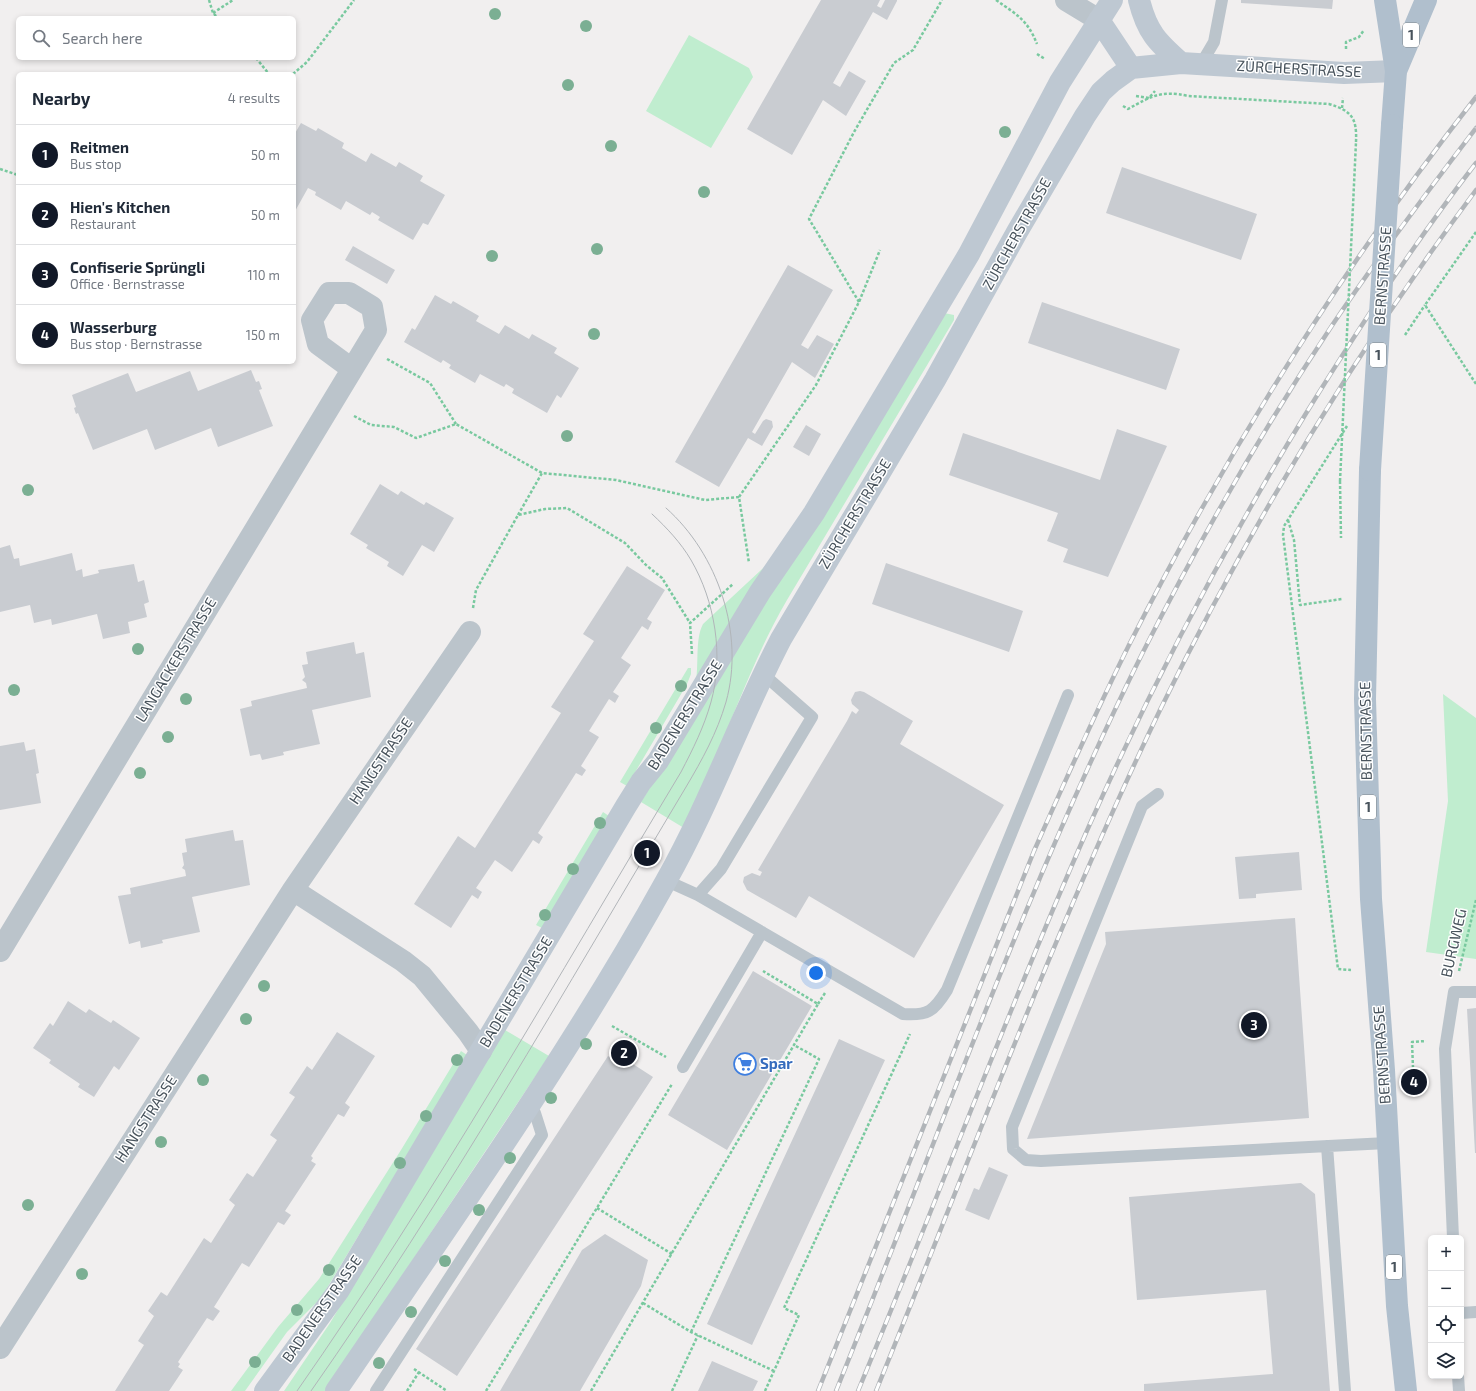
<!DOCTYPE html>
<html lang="en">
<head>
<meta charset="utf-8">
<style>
  :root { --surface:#fff; --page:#f2f2f3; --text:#1f2937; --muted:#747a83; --line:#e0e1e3; --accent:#111827 }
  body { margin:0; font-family:"Exo 2",sans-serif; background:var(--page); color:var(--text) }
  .controls { position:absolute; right:12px; bottom:12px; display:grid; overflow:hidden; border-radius:6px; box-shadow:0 2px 6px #0003 }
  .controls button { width:36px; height:36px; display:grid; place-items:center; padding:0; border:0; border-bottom:1px solid var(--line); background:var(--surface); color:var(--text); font:20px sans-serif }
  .you { position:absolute; left:816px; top:973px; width:14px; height:14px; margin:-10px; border:3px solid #fff; border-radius:50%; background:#1a73e8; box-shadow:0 0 0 6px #1a73e833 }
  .badge { display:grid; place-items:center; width:26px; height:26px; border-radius:50%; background:var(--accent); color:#fff; font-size:13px; font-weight:700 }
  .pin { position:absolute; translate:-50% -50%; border:2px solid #fff; box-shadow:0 1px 4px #0006 }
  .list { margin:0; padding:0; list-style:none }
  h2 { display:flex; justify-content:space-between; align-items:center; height:52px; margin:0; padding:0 16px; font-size:17px }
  h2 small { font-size:13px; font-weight:400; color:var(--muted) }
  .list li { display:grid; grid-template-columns:26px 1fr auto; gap:12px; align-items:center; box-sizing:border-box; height:60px; padding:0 16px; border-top:1px solid var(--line) }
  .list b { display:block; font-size:15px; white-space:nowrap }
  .list p { margin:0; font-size:13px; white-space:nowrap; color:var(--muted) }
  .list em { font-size:13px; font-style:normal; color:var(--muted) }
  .icon { flex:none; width:22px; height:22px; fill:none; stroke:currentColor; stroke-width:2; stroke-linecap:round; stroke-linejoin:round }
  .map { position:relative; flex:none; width:1476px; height:1391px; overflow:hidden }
  .search { position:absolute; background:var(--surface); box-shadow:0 2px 6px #0003; left:16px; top:16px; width:280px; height:44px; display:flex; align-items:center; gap:10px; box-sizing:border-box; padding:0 14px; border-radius:6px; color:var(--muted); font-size:15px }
  .panel { position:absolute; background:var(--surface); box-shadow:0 2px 6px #0003; left:16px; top:72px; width:280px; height:292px; border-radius:6px }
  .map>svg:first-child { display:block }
</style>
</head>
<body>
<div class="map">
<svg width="1476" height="1391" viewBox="0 0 1476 1391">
  <rect width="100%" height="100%" fill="#f1efef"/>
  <path fill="#c0edcf" d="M689,35L749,68L753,77L711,148L646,111Z
    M944,313L954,315V320L787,600C745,672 722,753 684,828L641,802Z
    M773,559L696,681C699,663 695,639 703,624Z
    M688,668H691V674L687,684L627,786L620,782Z
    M1443,694L1476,718V959L1426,952L1448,801Z
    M603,812L609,816L542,928L536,925Z
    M505,1030L549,1056L325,1391H284L330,1323Z
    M461,1051L467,1055L321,1298L287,1332L245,1391H231L278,1327L319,1279L401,1150Z"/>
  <path fill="#c9ccd1" d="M821,0H880L877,6L881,8L885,0H897V1L887,20L873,12L833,83L840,87L849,71L866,81L846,116L823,100L792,155L747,129Z
    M1241,0H1333L1332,9L1241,3Z
    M301,123L316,131L318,128L344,143L342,148L366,162L371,153L396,167L399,162L423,176L420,181L445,195L428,225L423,223L413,240L378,220L380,217L372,212L370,215L346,201L341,210L315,195L316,192L308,188L294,213V135Z
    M1122,167L1257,214L1241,260L1106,213Z
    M353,246L395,270L387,284L345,260Z
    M788,265L833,290L801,345L808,349L817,335L834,344L815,378L792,362L752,432L755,434L763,421L766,419L772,421L773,427L762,446L748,438L719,487L675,462Z
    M435,295L451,304L453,301L479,316L476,321L499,334L505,325L529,339L532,334L557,348L554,353L579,368L561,398L557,395L547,413L512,393L514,389L506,384L504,387L480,374L475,383L449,368L451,365L443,360L441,363L404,342L412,328L415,330Z
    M1042,302L1180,349L1166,390L1028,343Z
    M251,370L256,382L259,381L262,389L259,390L273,426L218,447L211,428L155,450L147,429L93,450L78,413L76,414L74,408L76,407L72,395L128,373L136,392L190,371L198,391Z
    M806,425L821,434L809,456L793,447Z
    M1117,429L1167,446L1108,577L1063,562L1068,549L1047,541L1058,513L949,475L963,433L1100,480Z
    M380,484L398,495L401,491L424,505L426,502L454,518L434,552L422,545L403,576L387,566L389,562L366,548L368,545L350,534Z
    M10,545L14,559L19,558L20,566L72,553L76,571L82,569L83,577L99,573L98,570L134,564L138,582L144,580L149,602L144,604L147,617L128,622L130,633L103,639L97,614L52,625L51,619L34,623L30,605L0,612V548Z
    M886,563L1023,611L1009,652L872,604Z
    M627,566L665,590L647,619L652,622L648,630L642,626L621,658L631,665L613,692L619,696L615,703L609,699L589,731L599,737L581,766L586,770L582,776L576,773L538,833L543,837L539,844L533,840L512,872L495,860L476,888L482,892L478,899L472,895L451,928L414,904L458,836L475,848L561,713L551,707L594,641L583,634Z
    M354,642L356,654L364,652L371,697L312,710L320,744L283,752L284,755L262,760L260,754L250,756L240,709L252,706L251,701L307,688L306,683L302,680L305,677L302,665L308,664L306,652Z
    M860,691L864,692L913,721L900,744L1004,805L914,958L809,896L796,918L747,890L743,882L744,877L752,873L760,876L762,872L758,870L847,721L852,711L856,714L859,710L852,704L851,700L855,692Z
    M24,742L26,751L35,749L39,773L36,774L41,803L0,810V746Z
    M233,830L235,841L243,840L250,885L192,897L200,932L162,940L163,943L141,948L140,941L129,944L118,896L131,894L130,888L186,876L185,870L182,868L184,865L182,853L187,852L185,839Z
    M1299,852L1302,890L1256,894V898L1239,899L1235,857Z
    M1295,918L1309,1118L1027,1139L1106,944L1105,932Z
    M753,971L812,1006L727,1150L668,1115Z
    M68,1001L86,1013L89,1009L111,1023L113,1020L140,1038L119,1070L114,1066L94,1097L78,1087L80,1084L49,1063L51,1060L33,1048L50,1023L53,1026Z
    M1476,1008V1153H1475L1467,1009Z
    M337,1032L375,1056L345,1103L350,1107L344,1117L338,1114L311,1156L313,1158L311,1161L316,1164L285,1211L291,1215L284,1225L278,1222L249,1267L242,1263L214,1307L220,1311L213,1321L207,1318L178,1362L180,1364L178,1367L183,1370L169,1391H115L144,1345L138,1341L154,1316L148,1311L161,1292L167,1296L204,1238L211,1243L235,1205L229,1200L247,1173L253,1177L277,1140L270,1135L295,1097L289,1093L307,1066L312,1070Z
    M839,1039L885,1060L752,1345L707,1324Z
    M619,1055L653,1077L457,1376L416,1349L608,1056L615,1060Z
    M989,1167L1008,1175L989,1220L965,1210L974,1188L979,1190Z
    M1301,1183L1315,1194L1330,1391H1144V1384L1273,1374L1266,1290L1137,1300L1129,1197Z
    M605,1234L648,1260L641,1286L580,1391H500L582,1250Z
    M712,1361L758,1381L753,1391H698Z"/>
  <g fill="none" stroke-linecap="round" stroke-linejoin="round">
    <path stroke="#79c99f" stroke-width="2.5" stroke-dasharray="3 2" stroke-linecap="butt" d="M209,0L213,13L218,18
      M996,0C1017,15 1027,19 1037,44
      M213,13L233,0
      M1346,49V42L1359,37L1364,30
      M1037,54L1045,59
      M256,58L269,74
      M293,74L307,62L354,0
      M1136,96L1149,98L1155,91
      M1123,106L1128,109C1152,96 1161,90 1188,96L1329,104C1352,111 1357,118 1356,142
      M1342,108L1343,98
      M0,169L18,175
      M1476,232L1425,305L1476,384
      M859,302L809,219L854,132L894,63L913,50L942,0
      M1405,335L1425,305
      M387,359L430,383L456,424
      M354,416L371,425L394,427L416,438L456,424L542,473L616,480L705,500L739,497L749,563
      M1347,426L1284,526L1283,535L1338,969L1351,970
      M1340,481L1341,538
      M739,497L816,385L859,302L880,250
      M518,515L542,473
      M1288,520L1294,540L1300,605L1342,599
      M473,608L476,590L518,515L545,509L567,508L625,543L646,565L662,578L690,623
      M692,654L690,623L733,584
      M1459,971L1476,900
      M818,1004L825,993
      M612,1026L666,1057
      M1413,1068L1412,1042L1426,1041
      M597,1208L672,1254
      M643,1303L691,1332L774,1371
      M691,1332L819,1059L794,1045
      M414,1369L447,1391
      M407,1391L419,1372
      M486,1391L672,1084
      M591,1391L818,1004L763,971
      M672,1391L698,1335
      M765,1391L799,1315L784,1308L910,1034"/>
    <path stroke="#bbc4cb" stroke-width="12" d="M1201,64L1214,42L1222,0
      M1158,794L1142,806L1012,1127L1013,1149L1026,1160L1041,1161L1387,1143
      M667,881L698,895L903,1014C928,1016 934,1011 947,990L1068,695
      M698,895L721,869L812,717L763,674
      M683,1067L762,932
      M1327,1146L1345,1391
      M1453,1238L1445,1049L1454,992H1476
      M1461,1313L1476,1312
      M1458,1376L1459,1391
      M376,1391L542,1135L535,1113L529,1104"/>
    <path stroke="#bbc4cb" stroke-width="22" d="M1066,0L1099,20
      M293,890L403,961L422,976L468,1032L481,1051
      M0,951L376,330L372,307L349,293H329L312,320L318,344L352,369
      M0,1348L293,890L470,632"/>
    <path stroke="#bec8d2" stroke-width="22" d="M1139,0C1147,32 1157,42 1181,63
      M1099,20L1131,68
      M265,1391L339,1290L626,806L641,782L658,761L760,592L814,513L969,254L1060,82L1112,0
      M336,1391C449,1224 568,1058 666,881C710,803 740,718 781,639L935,380L1017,232L1085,116L1101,92L1113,81L1131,68L1181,63L1344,73L1396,71"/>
    <path stroke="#b0bfcd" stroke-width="22" d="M1385,0L1396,71L1392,125
      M1396,71L1426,0
      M1370,470L1365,699L1371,899L1384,1070L1397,1306L1406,1391"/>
    <path stroke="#b1b5b9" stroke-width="1" d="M297,1391C436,1192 556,980 681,772C693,749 704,727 711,702C724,656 715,601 691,560C681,543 667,528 652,514
      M311,1391C447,1197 564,991 686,787C702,760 717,733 726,702C745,634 718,554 666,508"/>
    <g stroke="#b1b5b9" stroke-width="4.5">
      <path id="rail" d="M818,1391L1034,851C1065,781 1096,711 1130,643C1227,451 1343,267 1476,97
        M836,1391C936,1144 1024,891 1143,652C1200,539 1263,429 1333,324C1378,257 1427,192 1476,128
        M858,1391C936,1203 1007,1012 1089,826C1152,684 1224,548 1305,415C1358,329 1414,243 1476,163
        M876,1391C969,1163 1053,932 1160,710C1249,527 1355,353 1476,190"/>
    </g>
    <use href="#rail" stroke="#fff" stroke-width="3" stroke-dasharray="9" stroke-linecap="butt"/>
    <path stroke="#79c99f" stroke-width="2.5" stroke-dasharray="3 2" stroke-linecap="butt" d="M1340,481L1356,142"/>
    <path stroke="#b0bfcd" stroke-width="22" d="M1370,470L1392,125"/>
  </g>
  <g fill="#7baf93">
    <circle cx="495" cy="14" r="6"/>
    <circle cx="586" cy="26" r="6"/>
    <circle cx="568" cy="85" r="6"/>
    <circle cx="1005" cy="132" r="6"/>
    <circle cx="611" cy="146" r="6"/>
    <circle cx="704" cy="192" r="6"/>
    <circle cx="597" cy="249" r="6"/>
    <circle cx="492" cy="256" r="6"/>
    <circle cx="594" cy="334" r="6"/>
    <circle cx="567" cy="436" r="6"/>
    <circle cx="28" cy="490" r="6"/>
    <circle cx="138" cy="649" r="6"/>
    <circle cx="681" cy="686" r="6"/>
    <circle cx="14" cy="690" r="6"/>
    <circle cx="186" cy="699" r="6"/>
    <circle cx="656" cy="728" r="6"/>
    <circle cx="168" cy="737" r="6"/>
    <circle cx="140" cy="773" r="6"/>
    <circle cx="600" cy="823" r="6"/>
    <circle cx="573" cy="869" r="6"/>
    <circle cx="545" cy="915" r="6"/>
    <circle cx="264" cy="986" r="6"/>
    <circle cx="246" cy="1019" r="6"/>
    <circle cx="586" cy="1044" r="6"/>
    <circle cx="457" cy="1060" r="6"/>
    <circle cx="203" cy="1080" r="6"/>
    <circle cx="551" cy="1098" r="6"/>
    <circle cx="426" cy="1116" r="6"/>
    <circle cx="161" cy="1142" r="6"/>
    <circle cx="510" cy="1158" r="6"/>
    <circle cx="400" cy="1163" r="6"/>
    <circle cx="28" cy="1205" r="6"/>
    <circle cx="479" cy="1210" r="6"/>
    <circle cx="445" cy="1261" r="6"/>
    <circle cx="329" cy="1270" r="6"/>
    <circle cx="82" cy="1274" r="6"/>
    <circle cx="297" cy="1310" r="6"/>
    <circle cx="411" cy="1312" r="6"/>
    <circle cx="255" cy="1362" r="6"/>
    <circle cx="379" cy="1363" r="6"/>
  </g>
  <defs>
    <g id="supermarket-ring" transform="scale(1.15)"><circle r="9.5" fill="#fff" stroke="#3f7fe0" stroke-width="1.5"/><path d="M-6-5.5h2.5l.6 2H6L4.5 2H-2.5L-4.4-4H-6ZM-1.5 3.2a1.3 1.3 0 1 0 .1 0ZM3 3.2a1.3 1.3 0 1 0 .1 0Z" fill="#3f7fe0"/></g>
  </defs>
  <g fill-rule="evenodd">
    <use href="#supermarket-ring" x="745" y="1064"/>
  </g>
  <g text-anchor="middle" stroke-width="3" stroke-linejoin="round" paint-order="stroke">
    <g fill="#fff" stroke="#7f878d" stroke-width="1">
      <rect x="1403" y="23" width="16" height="24" rx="3"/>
      <rect x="1370" y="343" width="16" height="24" rx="3"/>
      <rect x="1360" y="795" width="16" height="24" rx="3"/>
      <rect x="1386" y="1255" width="16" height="24" rx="3"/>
    </g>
    <g font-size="14" font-weight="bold" fill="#48535c">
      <text x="1411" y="40">1</text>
      <text x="1378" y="360">1</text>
      <text x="1368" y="812">1</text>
      <text x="1394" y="1272">1</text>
    </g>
    <g font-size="15" fill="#48535c" stroke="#fff">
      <text transform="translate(1299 69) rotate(3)" y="5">ZÜRCHERSTRASSE</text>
      <text transform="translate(1017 234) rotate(-61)" y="5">ZÜRCHERSTRASSE</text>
      <text transform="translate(1383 276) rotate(-86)" y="5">BERNSTRASSE</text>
      <text transform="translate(855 514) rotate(-59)" y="5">ZÜRCHERSTRASSE</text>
      <text transform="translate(176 660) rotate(-59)" y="5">LANGACKERSTRASSE</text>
      <text transform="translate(685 715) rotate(-58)" y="5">BADENERSTRASSE</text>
      <text transform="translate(1366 731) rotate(-91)" y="5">BERNSTRASSE</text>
      <text transform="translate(381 761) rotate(-56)" y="5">HANGSTRASSE</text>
      <text transform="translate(1454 943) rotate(-77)" y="5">BURGWEG</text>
      <text transform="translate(516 992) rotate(-59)" y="5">BADENERSTRASSE</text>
      <text transform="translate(1382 1055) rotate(-94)" y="5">BERNSTRASSE</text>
      <text transform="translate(146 1119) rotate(-57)" y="5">HANGSTRASSE</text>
      <text transform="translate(322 1309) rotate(-55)" y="5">BADENERSTRASSE</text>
    </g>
    <g font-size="15" font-weight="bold" fill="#366cbe" stroke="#fff" text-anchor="start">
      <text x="760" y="1069">Spar</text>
    </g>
  </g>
</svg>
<div class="controls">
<button>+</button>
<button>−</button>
<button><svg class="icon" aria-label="locate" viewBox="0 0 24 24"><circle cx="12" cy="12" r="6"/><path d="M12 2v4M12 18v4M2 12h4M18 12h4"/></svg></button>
<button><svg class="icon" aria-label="layers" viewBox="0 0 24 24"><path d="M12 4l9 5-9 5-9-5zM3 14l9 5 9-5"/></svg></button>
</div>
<div class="you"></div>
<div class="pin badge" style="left:647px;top:853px">1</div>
<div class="pin badge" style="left:624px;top:1053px">2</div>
<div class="pin badge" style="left:1254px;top:1025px">3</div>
<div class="pin badge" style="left:1414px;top:1082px">4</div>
<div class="search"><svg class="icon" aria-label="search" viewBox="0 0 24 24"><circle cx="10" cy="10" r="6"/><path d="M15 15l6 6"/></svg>Search here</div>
<section class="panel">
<h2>Nearby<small>4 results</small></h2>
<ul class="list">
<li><span class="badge">1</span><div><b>Reitmen</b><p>Bus stop</p></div><em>50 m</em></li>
<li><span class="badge">2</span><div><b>Hien's Kitchen</b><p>Restaurant</p></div><em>50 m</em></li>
<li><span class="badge">3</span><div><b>Confiserie Sprüngli</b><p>Office · Bernstrasse</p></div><em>110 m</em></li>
<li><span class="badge">4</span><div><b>Wasserburg</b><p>Bus stop · Bernstrasse</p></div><em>150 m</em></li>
</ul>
</section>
</div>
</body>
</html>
